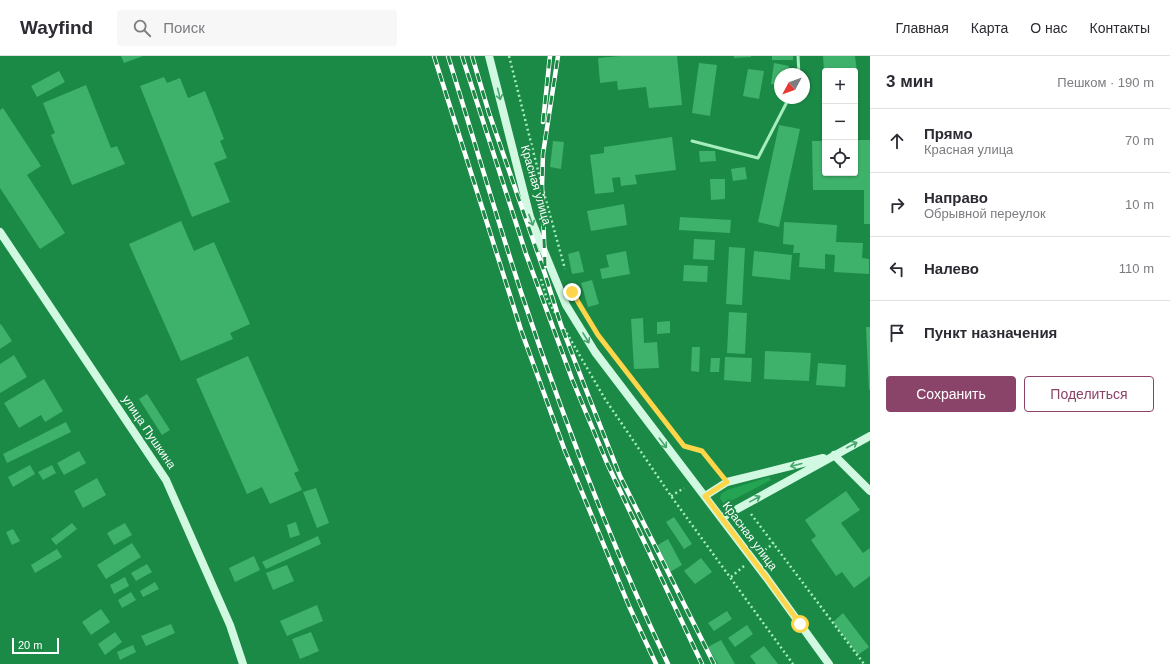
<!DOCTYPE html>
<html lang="ru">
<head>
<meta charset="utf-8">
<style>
  :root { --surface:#fff; --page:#f7f7f7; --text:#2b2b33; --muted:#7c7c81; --line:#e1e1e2; --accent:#8a4369 }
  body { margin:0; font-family:Arial,sans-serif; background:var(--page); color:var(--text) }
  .controls { position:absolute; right:12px; top:12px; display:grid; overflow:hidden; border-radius:4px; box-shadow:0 1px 3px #0004 }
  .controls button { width:36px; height:36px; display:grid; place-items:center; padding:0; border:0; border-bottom:1px solid var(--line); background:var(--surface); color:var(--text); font:20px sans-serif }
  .compass { position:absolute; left:774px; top:12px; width:36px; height:36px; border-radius:50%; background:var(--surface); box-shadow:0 1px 3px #0004; rotate:229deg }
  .scale { position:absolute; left:12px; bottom:10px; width:47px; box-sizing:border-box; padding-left:4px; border:2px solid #fff; border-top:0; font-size:11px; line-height:14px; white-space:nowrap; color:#fff; -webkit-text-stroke:3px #1b8a46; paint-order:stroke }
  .stop { position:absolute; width:12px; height:12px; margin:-9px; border:3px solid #ffd54a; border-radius:50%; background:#fff }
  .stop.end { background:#ffd54a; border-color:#fff; box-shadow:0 1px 4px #0008 }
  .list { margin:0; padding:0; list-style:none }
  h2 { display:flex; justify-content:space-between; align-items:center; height:52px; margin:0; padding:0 16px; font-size:17px }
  h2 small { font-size:13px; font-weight:400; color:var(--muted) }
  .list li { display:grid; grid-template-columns:26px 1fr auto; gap:12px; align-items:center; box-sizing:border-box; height:64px; padding:0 16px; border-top:1px solid var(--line) }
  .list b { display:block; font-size:15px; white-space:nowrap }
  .list p { margin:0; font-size:13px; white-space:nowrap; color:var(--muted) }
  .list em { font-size:13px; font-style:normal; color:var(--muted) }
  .actions { display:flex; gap:8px; padding:12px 16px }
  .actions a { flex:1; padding:9px 0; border:1px solid var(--accent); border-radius:4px; text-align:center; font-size:14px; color:var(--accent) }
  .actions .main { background:var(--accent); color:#fff }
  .icon { flex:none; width:22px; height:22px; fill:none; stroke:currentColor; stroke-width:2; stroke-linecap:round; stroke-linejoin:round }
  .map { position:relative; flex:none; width:870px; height:608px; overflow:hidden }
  header { display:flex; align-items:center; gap:24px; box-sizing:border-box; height:56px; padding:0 20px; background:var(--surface); border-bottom:1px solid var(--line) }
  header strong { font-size:19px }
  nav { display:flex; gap:22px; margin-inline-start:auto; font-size:14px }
  .search { width:280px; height:36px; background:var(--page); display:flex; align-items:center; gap:10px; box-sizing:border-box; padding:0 14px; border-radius:4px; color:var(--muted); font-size:15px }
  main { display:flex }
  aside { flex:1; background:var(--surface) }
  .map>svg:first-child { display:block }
</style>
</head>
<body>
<header>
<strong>Wayfind</strong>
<div class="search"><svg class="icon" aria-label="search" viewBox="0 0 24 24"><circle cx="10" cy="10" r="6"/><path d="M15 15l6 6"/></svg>Поиск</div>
<nav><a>Главная</a><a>Карта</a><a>О нас</a><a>Контакты</a></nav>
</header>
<main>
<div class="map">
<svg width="870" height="608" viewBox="0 0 870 608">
  <rect width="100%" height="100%" fill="#1b8a46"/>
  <path fill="#24a353" d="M769,421L771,424L727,447H723L720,442L721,438L727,434Z"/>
  <path fill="#3eb16a" d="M121,0H143L124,7Z
    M620,0H677L682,49L649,52L646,31L618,34L617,25L600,27L598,2Z
    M734,0H751V1L734,2Z
    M772,0H793V4H772Z
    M823,0H855L857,16H855V15H824Z
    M699,7L717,9L710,60L692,57Z
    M774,7L789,10L788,18H780V29L771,28Z
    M748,13L764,15L759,43L743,40Z
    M59,15L65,26L37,41L31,30Z
    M164,21L167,27L180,22L188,42L205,35L224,83L220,85L227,102L214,107L230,146L192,161L140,30Z
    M86,29L111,92L117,90L125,108L72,129L51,79L55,77L43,47Z
    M3,52L41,110L27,119L65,177L40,193L0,132V54Z
    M779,69L800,73L779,171L758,166Z
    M672,81L676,114L635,119L637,128L621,130L620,121L612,122L614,136L595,138L590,99L604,97V91Z
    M855,84H870V168H864V134H813L812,85H825V117H855Z
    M553,85L564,86L561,113L550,111Z
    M699,95H715L716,105L700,106Z
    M745,111L747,123L733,125L731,113Z
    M710,123H725V143L711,144Z
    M624,148L627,169L591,175L587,155Z
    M680,161L731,164L730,177L679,174Z
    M181,165L194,195L214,186L250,268L230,277L233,283L181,305L129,188Z
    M784,166L837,169L836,186L863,187L862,202L869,203V218L834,216L835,199L825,198V213L799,211L800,197H793L794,189L783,188Z
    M694,183L715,184L714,204L693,203Z
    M729,191L745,192L742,249L726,248Z
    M579,195L584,216L572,218L568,198Z
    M626,195L630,218L602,223L600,213L609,211L606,199Z
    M754,195L792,199L790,224L752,220Z
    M684,209L708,210L707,226L683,225Z
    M592,224L599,248L588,251L581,227Z
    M729,256L747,257L745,298L727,297Z
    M643,262L644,287L657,286L659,312L634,313L631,263Z
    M670,265V277L657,278V266Z
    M1,268L12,285L0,293V269Z
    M866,271H870V334H869Z
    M692,291H700L699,316L691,315Z
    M765,295L811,297L809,325L764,323Z
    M14,299L27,321L0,337V308Z
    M248,300L299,415L294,417L302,434L270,448L262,431L247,438L196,323Z
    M725,301L752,302L751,326L724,324Z
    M711,302H720L719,316H710Z
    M818,307L846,309L845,331L816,329Z
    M44,323L63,355L45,366L41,359L19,372L4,347Z
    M147,338L170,374L162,379L139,343Z
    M66,366L71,376L7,407L3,398Z
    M79,395L86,407L64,419L57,407Z
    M30,409L35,418L13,431L8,421Z
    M52,409L56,417L43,424L38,416Z
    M97,422L106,439L83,452L74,435Z
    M316,432L329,467L317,472L303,436Z
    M846,435L860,454L841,467L863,497L870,492V520L854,532L842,516L836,520L811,484L816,480L805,464Z
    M674,461L692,488L684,493L666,466Z
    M296,466L300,479L290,482L287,469Z
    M72,467L77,473L56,489L51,483Z
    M125,467L132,479L114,489L107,477Z
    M13,473L20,485L12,489L6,476Z
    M318,480L321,488L266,513L262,506Z
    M668,483L682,509L670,516L656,490Z
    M132,487L141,501L106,523L97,509Z
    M57,493L62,501L35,517L31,509Z
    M254,500L260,514L235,526L229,512Z
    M701,502L712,516L695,528L684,515Z
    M147,508L152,516L136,525L131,517Z
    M287,509L294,525L273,534L266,517Z
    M125,521L129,530L114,538L110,529Z
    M155,526L159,533L143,541L140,535Z
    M131,536L136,544L122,552L118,544Z
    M317,549L323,565L287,580L280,565Z
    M101,553L110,566L91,579L82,566Z
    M727,555L732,563L714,575L708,567Z
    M843,557L869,591L858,599L833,566Z
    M171,568L175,577L146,590L141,580Z
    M747,569L753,578L735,591L728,582Z
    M115,576L122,586L105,599L98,588Z
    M311,576L319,595L300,603L292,583Z
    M721,584L735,608H718L708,591Z
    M133,589L136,596L120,604L117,596Z
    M764,590L778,608H756L750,600Z"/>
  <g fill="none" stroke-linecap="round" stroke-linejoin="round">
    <path stroke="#a5edbf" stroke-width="2.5" stroke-dasharray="2 3" stroke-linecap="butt" d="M509,0L542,130L565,213
      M541,223L547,243L605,343L671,440L793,608
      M657,356L684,390L702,395L720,418
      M671,440L684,432
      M751,458L864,608
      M761,497L774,487
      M731,521L744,510"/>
    <path stroke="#a5edbf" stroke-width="3" d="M798,0L799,18
      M692,85L758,102L789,42"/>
    <path stroke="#d1f9e1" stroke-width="8" d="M489,0L530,161L566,249L595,296L766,521L829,608
      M0,176L166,424L230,569L243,608
      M834,399L870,435
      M705,440L727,426L823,402
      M721,462L870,380"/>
    <g stroke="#fff" stroke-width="4.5">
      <path id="rail" d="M434,0L521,274L565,395L629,550L656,608
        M448,0C473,80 496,160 522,239C564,365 611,488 668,608
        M462,0L526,198L572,323L607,407L702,608
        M472,0L489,57L545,218L561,269L583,326L620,420L714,608
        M543,66L550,0
        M545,210L542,130L543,98L558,0"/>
    </g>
    <use href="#rail" stroke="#1b8a46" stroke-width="3" stroke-dasharray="9" stroke-linecap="butt"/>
  </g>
  <defs><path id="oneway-shaft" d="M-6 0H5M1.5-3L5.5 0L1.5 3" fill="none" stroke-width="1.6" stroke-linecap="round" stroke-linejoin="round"/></defs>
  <g stroke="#48a66d">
    <use href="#oneway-shaft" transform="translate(499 38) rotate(76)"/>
    <use href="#oneway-shaft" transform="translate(531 164) rotate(69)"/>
    <use href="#oneway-shaft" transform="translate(586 282) rotate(59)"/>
    <use href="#oneway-shaft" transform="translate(663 387) rotate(53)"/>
    <use href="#oneway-shaft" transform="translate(852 389) rotate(-28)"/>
    <use href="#oneway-shaft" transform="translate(796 409) rotate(166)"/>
    <use href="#oneway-shaft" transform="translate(755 443) rotate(-29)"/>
  </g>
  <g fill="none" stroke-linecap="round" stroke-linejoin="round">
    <path stroke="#ffd54a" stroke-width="5" d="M572,236L598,279L684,390L702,395L727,426L705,440L766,521L800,568"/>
  </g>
  <g text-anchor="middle" stroke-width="4" stroke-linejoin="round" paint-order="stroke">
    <g font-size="12" fill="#fff" stroke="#1b8a46">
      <text transform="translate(536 129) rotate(74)" y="4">Красная улица</text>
      <text transform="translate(149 376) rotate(56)" y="4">улица Пушкина</text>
      <text transform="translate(750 480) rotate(53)" y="4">Красная улица</text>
    </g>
  </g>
</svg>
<div class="controls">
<button>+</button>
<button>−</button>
<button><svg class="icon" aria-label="locate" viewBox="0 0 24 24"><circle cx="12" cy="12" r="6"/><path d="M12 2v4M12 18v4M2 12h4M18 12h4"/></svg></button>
</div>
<svg class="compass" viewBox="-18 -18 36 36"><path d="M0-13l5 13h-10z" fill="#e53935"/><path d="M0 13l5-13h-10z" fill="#7c7c81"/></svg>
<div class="scale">20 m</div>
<div class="stop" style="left:800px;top:568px"></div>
<div class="stop end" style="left:572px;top:236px"></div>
</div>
<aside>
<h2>3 мин<small>Пешком · 190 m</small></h2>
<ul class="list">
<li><svg class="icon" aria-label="ahead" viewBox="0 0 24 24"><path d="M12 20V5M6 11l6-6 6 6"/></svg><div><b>Прямо</b><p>Красная улица</p></div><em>70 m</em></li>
<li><svg class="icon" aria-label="right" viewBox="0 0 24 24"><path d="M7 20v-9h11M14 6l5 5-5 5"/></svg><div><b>Направо</b><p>Обрывной переулок</p></div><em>10 m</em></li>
<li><svg class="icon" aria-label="left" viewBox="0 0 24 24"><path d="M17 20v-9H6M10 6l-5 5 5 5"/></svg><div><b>Налево</b></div><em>110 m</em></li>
<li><svg class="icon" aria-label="arrive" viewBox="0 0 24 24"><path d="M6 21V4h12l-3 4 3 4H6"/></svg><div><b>Пункт назначения</b></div></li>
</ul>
<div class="actions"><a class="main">Сохранить</a><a>Поделиться</a></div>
</aside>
</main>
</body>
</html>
